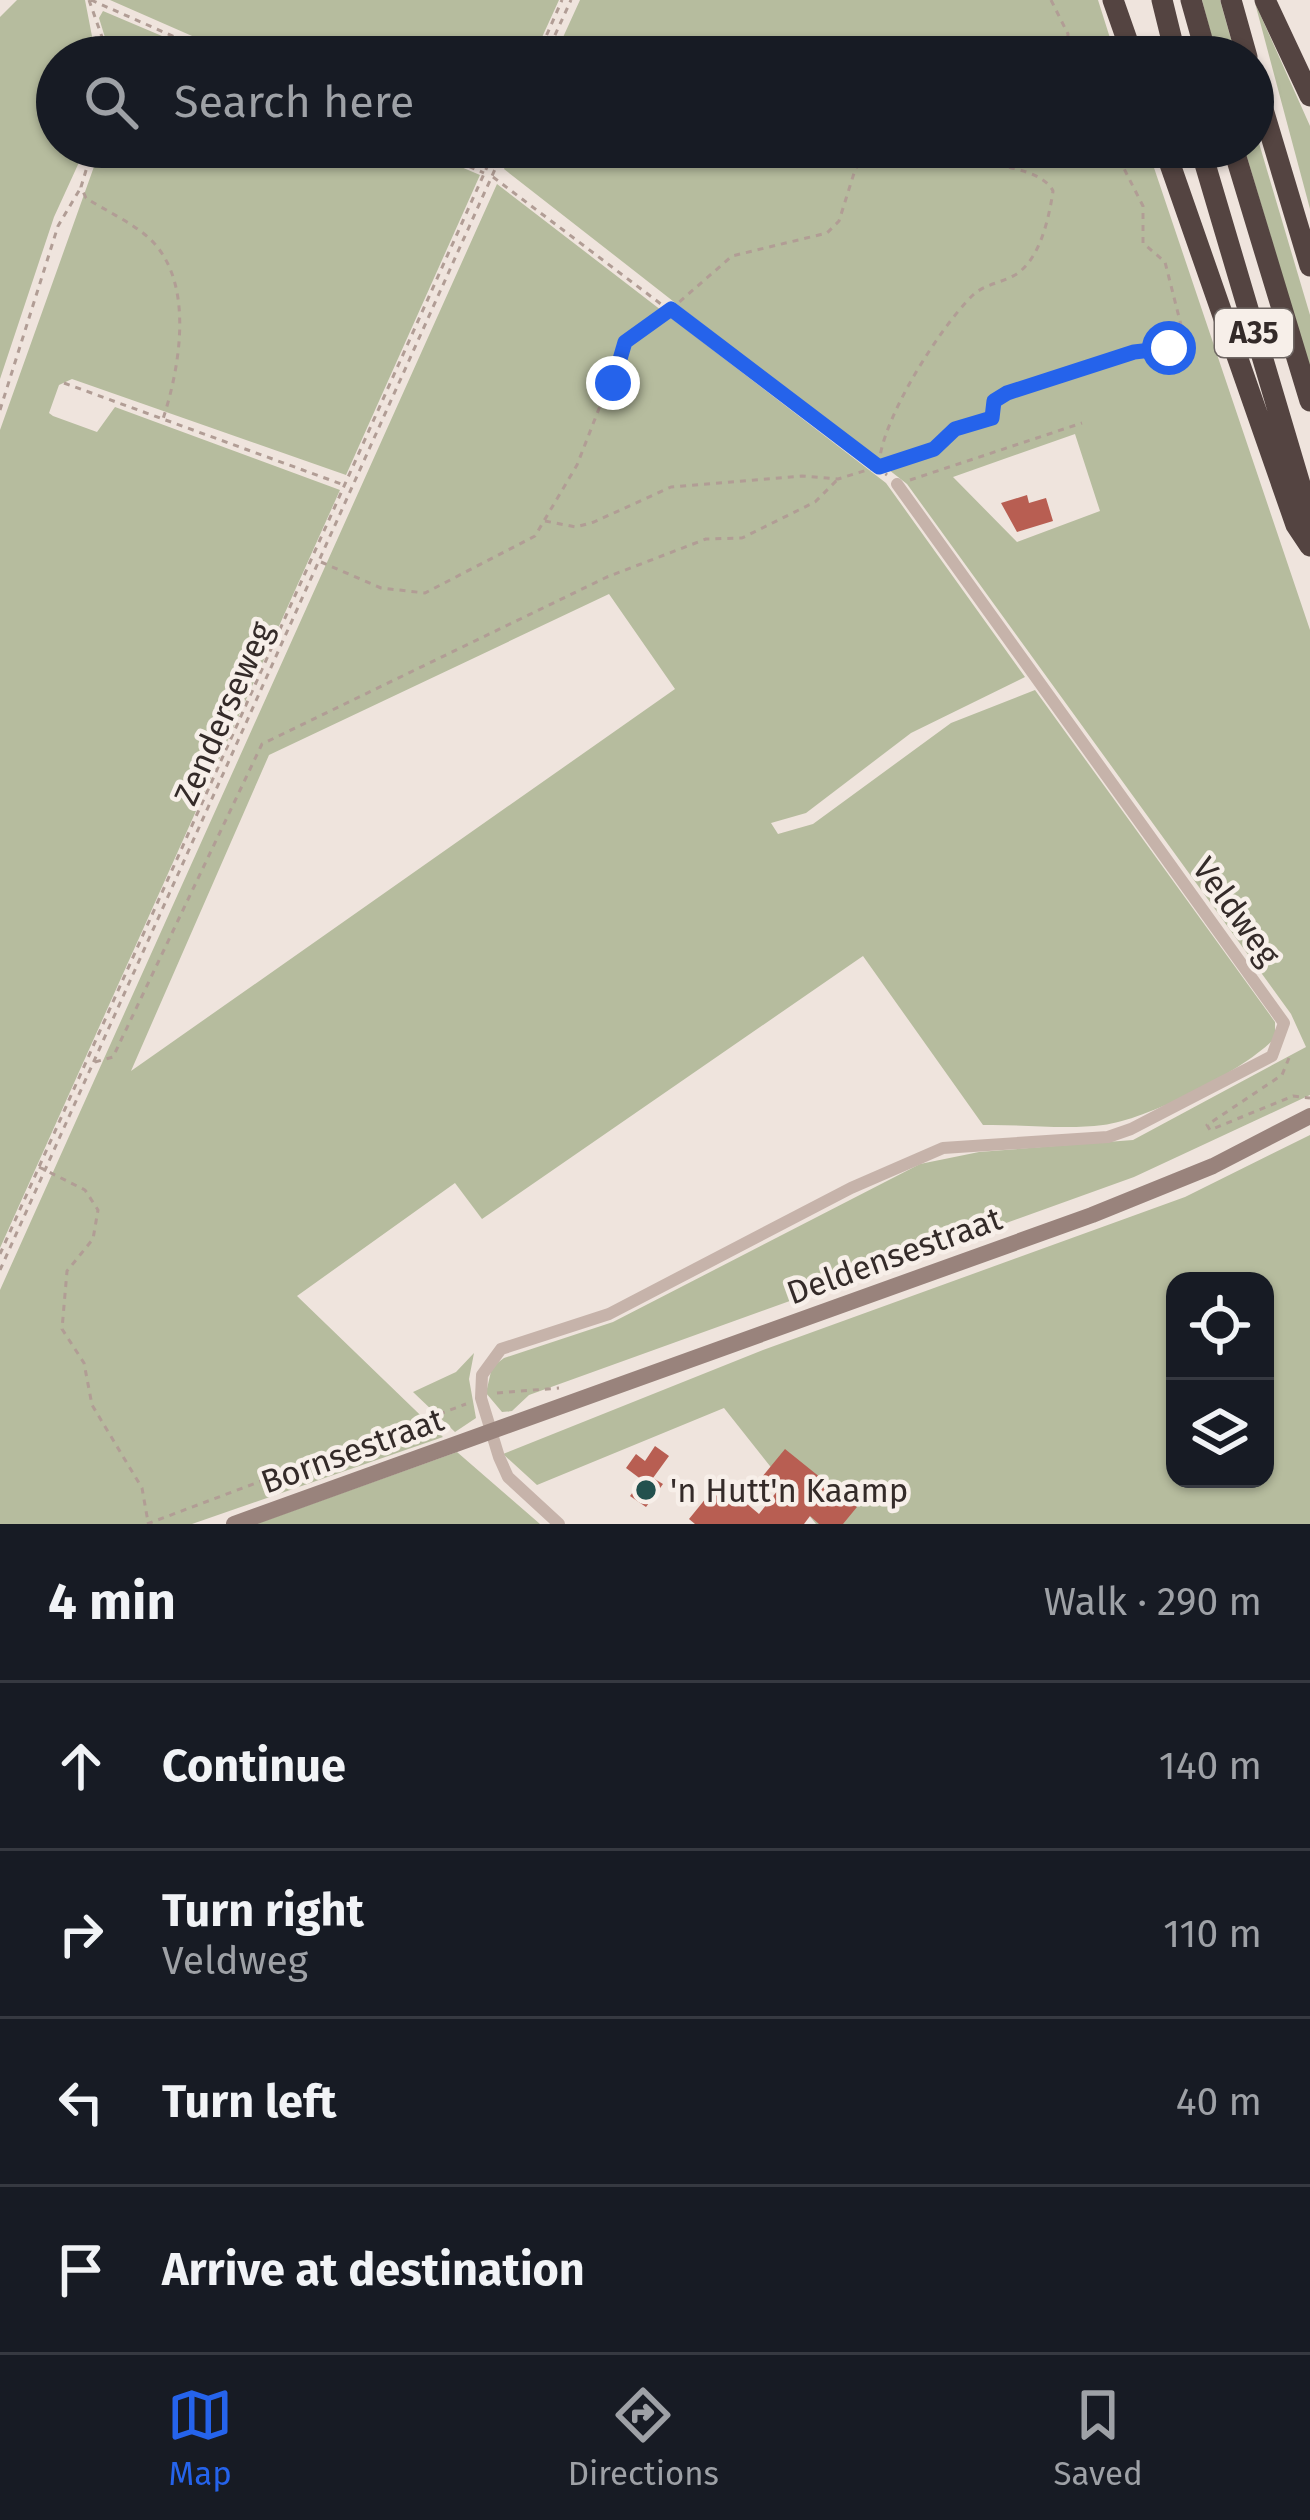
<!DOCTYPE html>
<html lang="en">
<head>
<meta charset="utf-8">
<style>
  :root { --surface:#171b24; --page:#242831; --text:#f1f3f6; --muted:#9ea1a6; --line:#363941; --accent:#2563eb }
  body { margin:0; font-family:"Fira Sans",sans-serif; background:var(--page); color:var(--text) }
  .controls { position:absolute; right:36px; bottom:36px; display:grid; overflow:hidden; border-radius:24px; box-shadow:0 3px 9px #0004 }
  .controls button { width:108px; height:108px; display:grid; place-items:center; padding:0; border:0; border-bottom:3px solid var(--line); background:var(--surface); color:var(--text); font:60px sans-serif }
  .stop { position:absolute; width:36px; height:36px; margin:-27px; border:9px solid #2563eb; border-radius:50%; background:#fff }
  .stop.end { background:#2563eb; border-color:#fff; box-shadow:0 3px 12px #0008 }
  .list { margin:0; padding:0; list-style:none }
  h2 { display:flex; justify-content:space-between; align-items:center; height:156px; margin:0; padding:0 48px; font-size:51px }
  h2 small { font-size:39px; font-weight:400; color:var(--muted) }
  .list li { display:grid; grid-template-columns:78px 1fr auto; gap:36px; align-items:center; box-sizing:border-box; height:168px; padding:0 48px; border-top:3px solid var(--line) }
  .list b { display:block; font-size:45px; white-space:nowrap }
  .list p { margin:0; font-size:39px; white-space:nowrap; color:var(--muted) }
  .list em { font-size:39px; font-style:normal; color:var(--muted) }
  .icon { flex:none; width:66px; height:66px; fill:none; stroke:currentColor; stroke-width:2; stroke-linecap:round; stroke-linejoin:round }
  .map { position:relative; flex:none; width:1310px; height:1524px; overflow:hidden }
  .search { position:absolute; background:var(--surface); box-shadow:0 3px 9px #0004; left:36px; right:36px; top:36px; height:132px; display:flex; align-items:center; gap:30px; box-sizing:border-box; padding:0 42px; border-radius:66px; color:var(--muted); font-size:45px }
  .sheet { height:828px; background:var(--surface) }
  nav { display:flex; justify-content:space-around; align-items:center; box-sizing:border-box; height:168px; border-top:3px solid var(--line); background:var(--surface); font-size:33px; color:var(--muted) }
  nav a { display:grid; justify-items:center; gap:6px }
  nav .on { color:var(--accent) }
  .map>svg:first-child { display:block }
</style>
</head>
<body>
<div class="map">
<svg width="1310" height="1524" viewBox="0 0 1310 1524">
  <rect width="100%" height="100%" fill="#efe4dd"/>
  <path fill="#b6bc9e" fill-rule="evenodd" d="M17,0H85L96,57H57V147H86L54,217L0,379V17Z
    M110,0H559L533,57H240Z
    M580,0H1098L1116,57H554Z
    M1202,0H1220L1236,57H1217Z
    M1255,3L1310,126V209Z
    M103,11L195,50L210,57H111L99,18Z
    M1253,123L1310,315V369L1244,147H1253Z
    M101,147H414L480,175L346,475L72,379L59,385L49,413L53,416L97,432L115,407L340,490L0,1248V430Z
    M513,147H1147L1310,630V1095L1134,1177L529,1395L512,1411L502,1412L486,1393L492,1367L504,1358L613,1322L920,1164L979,1152L1133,1140L1306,1047L1291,1014L907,484L504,169ZM1075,434L1100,511L1017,542L953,477Z
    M497,184L886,483L1025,677L911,733L806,813L771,823L778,834L813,824L951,723L1035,690L1275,1022V1038C1245,1070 1147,1120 1103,1125C1064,1130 1022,1124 983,1125L863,956L482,1219L455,1183L297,1296L443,1437L192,1524H0V1290ZM609,594L675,689L131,1071L269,755Z
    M1310,1135V1524H816L724,1408L537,1485L503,1454L763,1350L1185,1197ZM1175,1281H1265V1479H1175Z
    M474,1353L469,1379L476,1418L455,1432L413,1392L456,1372Z
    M457,1452L540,1524H256Z"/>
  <path fill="#b85e52" d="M1027,495L1029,503L1046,498L1053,521L1017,532L1001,503Z
    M655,1446L669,1456L653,1478L663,1484L646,1507L630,1496L642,1480L626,1468L636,1454L645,1461Z
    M785,1449L857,1507L843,1524H819L810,1516L804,1524H695L689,1519L720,1481L759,1514L778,1490L762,1477Z"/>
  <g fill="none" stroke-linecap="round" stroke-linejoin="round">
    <path stroke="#b19d95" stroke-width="3" stroke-dasharray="6 6" stroke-linecap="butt" d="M89,0L109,57
      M91,0L220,57
      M1051,0L1068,34L1067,57
      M537,57L562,0
      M545,57L571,0
      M93,147L81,187L86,198C106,211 133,223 150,239C195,282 180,367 163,419
      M425,147L484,173
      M493,177L887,475
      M64,383L344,485
      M0,410L58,226L80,189
      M879,465C881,420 940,327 973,295C985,284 1001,283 1015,275C1040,260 1049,218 1053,191C1036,156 927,164 889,147
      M910,480L1082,423
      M545,521L576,527L594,522L671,487L802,476L838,479L935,449L955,429L992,418L994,401L1007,393L1134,352L1169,348L1181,325L1165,262L1143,243V206L1113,147
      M321,562L381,588L425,593L535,536L577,465L625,342L654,324L732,256L827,233L839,221L855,170L869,147
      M1289,1058L1282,1075L1207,1125L1210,1130L1293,1096L1310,1098
      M95,1062L113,1057L262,744L607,577L706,539L742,538L815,502L838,479
      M39,1167L85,1190L98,1210L93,1239L67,1271L62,1329L84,1363L92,1405L142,1488L148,1522
      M0,1254L496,147
      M0,1270L505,147
      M497,1393L559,1388
      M147,1524L466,1404"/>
    <path stroke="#c6b3aa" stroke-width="12" d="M559,1524L508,1477L499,1457L481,1398L482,1375L501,1349L609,1314L851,1188L943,1148L1108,1137L1131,1129L1272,1056L1284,1023L897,484"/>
    <path stroke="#99837c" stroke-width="16" d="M234,1524L1092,1215L1213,1166L1310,1116"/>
    <path stroke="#544441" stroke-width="21" d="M1113,0L1133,57
      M1162,0L1176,57
      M1191,0L1207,57
      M1231,0L1247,57
      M1265,0L1310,96
      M1253,76L1310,266
      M1164,147L1296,525L1310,546
      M1200,147L1310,518
      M1233,147L1310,401"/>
  </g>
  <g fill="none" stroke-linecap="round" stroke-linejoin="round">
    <path stroke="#2563eb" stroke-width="15" d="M613,383L625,342L671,309L879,467L934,449L955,429L992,418L994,401L1007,393L1134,352L1169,348"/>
  </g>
  <circle fill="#23514e" stroke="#f7efe9" stroke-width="4.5" cx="646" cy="1490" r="12"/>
  <g text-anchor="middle" stroke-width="9" stroke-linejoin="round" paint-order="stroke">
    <rect fill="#f7efe9" stroke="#6e6663" stroke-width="3" x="1215" y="309" width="78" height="48" rx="9"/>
    <g font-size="30" font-weight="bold" fill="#342b29">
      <text x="1254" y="343">A35</text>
    </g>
    <g font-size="33" fill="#342b29" stroke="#f7efe9">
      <text transform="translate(223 713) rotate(-66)" y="12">Zenderseweg</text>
      <text transform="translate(1237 911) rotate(54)" y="12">Veldweg</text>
      <text transform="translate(894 1255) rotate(-20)" y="12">Deldensestraat</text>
      <text transform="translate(352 1450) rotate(-20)" y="12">Bornsestraat</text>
    </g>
    <g font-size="33" fill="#342b29" stroke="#f7efe9" text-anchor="start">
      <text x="670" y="1502">'n Hutt'n Kaamp</text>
    </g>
  </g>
</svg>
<div class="controls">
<button><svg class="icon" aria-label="locate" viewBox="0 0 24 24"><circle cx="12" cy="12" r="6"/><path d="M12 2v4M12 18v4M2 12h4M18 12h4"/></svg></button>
<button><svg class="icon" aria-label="layers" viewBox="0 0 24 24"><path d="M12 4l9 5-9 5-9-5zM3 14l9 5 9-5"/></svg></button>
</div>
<div class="stop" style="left:1169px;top:348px"></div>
<div class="stop end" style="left:613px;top:383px"></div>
<div class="search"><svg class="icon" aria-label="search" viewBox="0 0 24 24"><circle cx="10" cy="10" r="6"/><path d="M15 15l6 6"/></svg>Search here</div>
</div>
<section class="sheet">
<h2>4 min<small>Walk · 290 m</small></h2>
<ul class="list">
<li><svg class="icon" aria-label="ahead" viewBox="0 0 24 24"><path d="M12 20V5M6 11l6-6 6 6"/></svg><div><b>Continue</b></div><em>140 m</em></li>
<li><svg class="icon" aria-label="right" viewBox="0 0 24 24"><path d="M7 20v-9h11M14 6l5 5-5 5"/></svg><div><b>Turn right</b><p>Veldweg</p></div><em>110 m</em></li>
<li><svg class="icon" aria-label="left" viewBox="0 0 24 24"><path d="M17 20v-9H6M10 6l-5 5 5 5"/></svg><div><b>Turn left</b></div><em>40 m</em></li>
<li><svg class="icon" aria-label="arrive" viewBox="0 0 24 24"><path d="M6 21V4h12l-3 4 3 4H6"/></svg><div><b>Arrive at destination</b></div></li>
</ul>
</section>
<nav>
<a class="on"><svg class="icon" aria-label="map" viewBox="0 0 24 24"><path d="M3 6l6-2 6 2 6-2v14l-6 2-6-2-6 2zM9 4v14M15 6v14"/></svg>Map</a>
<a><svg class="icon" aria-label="directions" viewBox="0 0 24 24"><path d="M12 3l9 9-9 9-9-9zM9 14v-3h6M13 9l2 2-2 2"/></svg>Directions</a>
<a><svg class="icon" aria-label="saved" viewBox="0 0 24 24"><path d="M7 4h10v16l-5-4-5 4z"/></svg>Saved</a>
</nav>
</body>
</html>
